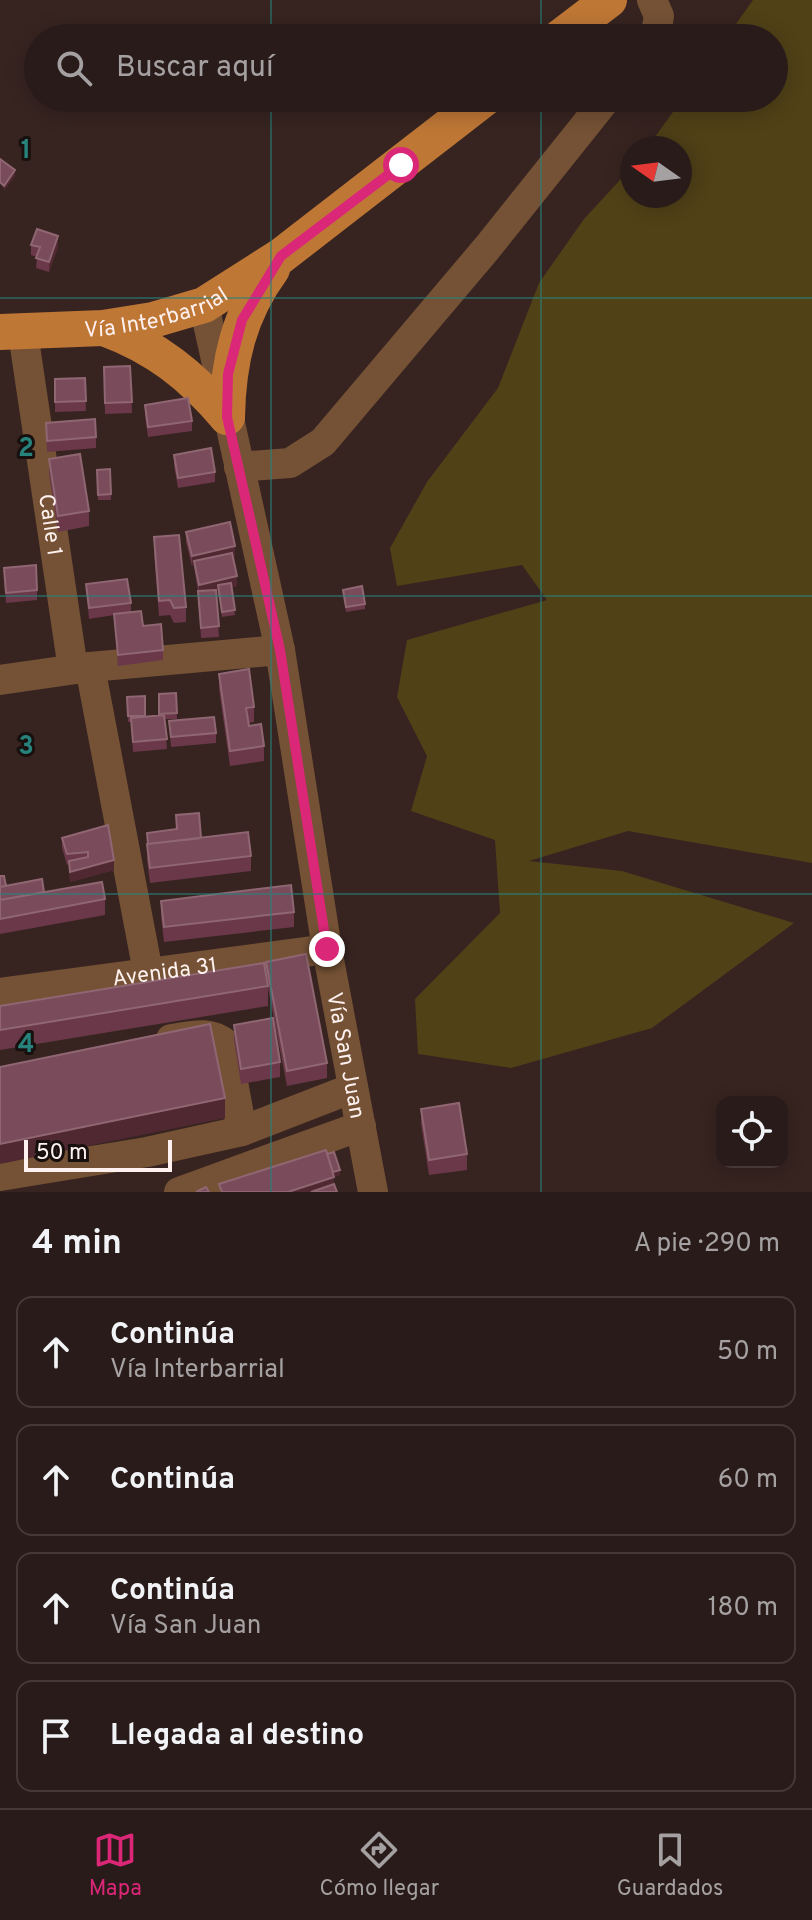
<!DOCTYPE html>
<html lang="es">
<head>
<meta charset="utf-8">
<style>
  :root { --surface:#291b19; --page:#352826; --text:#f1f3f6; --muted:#a5a1a2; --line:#453938; --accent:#db2777 }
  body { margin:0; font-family:Overpass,sans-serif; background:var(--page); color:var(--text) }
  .controls { position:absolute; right:24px; bottom:24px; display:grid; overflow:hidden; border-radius:16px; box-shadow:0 4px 20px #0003 }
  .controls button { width:72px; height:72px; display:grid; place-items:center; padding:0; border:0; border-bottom:2px solid var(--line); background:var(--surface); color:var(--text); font:40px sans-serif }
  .compass { position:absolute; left:620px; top:136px; width:72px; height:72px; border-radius:50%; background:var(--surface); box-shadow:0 4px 20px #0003; rotate:284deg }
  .scale { position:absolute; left:24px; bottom:20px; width:148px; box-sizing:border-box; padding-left:8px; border:4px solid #fef1ef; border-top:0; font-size:22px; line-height:28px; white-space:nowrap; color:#fef1ef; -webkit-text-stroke:6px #18100e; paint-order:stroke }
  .stop { position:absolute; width:24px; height:24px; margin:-18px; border:6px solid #db2777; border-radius:50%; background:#fff }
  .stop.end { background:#db2777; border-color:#fff; box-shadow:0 2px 8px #0008 }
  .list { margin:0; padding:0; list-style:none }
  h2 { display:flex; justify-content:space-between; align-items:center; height:104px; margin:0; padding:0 32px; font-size:34px }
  h2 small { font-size:26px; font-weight:400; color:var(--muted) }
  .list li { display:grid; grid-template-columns:52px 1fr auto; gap:24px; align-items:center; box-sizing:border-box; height:112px; margin:0 16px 16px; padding:0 16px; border:2px solid var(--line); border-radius:16px }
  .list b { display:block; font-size:30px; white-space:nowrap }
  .list p { margin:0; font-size:26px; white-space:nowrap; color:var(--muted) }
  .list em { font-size:26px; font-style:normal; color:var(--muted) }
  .icon { flex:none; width:44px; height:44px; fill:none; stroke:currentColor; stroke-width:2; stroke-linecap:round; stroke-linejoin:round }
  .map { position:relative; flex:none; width:812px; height:1192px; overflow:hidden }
  .search { position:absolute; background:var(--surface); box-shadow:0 4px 20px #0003; left:24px; right:24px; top:24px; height:88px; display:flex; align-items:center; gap:20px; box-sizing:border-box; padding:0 28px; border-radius:44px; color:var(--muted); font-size:30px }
  .sheet { height:616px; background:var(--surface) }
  nav { display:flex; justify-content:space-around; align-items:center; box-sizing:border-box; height:112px; border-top:2px solid var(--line); background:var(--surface); font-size:22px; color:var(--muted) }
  nav a { display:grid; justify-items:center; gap:4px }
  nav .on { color:var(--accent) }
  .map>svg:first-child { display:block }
</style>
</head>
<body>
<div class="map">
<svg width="812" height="1192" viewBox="0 0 812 1192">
  <rect width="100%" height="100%" fill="#372421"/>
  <path fill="#504117" d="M753,0H812V863L628,831L529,861L622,871L794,923L652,1028L511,1068L418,1054L415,999L500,913L495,840L411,811L427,756L397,697L407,640L547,600L522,565L397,586L390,548L427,482L498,388L539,283L584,219L632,167V196H680V148H647L683,98H774V38H726Z"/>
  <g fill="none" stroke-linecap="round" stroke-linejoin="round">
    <g stroke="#755235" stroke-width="30">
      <path d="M652,0L659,16L655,38"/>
      <path id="s1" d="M204,305L280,650L327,949L373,1192"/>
      <path id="s2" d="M23,333L73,669"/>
      <path d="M239,467L290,463L323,442L487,248L607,98"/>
      <path d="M90,667L148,972"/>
      <path d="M0,680L90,667L280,650"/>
      <path id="s3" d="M0,993L327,949"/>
      <path d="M171,1039C192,1036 209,1030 226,1044L242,1131"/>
      <path d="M0,1176L147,1152L242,1131L353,1088"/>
      <path d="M179,1192L361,1126"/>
    </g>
    <g stroke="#bf7736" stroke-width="36">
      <path d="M559,38L609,0"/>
      <path d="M104,328C156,347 191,375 227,417"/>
      <path id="s4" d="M0,332L103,328L153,320L204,305L281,256L485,98"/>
      <path d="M227,417C228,361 239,314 272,269"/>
    </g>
  </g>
  <path fill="#6a3849" d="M31,245L58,247L49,272L36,268L37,257L31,255Z
    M130,366L132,413L105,414L104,367Z
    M85,378L86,411L55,412V379Z
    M145,405L192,421V431L148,437L145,415Z
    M46,423L96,437V448L47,452Z
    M174,455L215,472V482L178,488L174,465Z
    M49,459L89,511V526L58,532L49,474Z
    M110,469L111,500H98L97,470Z
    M186,532L235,556L232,557L237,586L232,587L235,615L222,617L218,591H216L219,637L201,638L198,591L194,566H192L186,542Z
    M154,537L186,607V622L174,623L170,615L159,616L154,552Z
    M4,568L37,590V600L6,603Z
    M86,584L131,603V612L163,650V660L118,666L114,615L89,619Z
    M343,590L365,604V609L346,612Z
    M219,674L254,707V722L248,723L249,726L264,746V761L230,766L219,689Z
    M176,693L177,719H165L167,749L133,752L131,722H128L127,697L145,717L159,716V694Z
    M169,721L216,733V743L171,747Z
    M176,815L201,838L251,856V871L150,883L147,860V833L176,829Z
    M108,825L114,870L70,882L69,864L67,865L62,848V838Z
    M0,876L6,886L44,892L105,899V915L0,934Z
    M161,901L294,912V927L164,942L161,916Z
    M266,962L327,1063V1078L287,1086L266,977Z
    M268,986V1006L0,1050V1006Z
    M234,1025L280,1062V1077L241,1084L234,1040Z
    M421,1109L467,1154V1170L429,1175L421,1124Z"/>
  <path fill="#4f2832" d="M15,170V176L4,191V186Z
    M58,236V247L49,272V262Z
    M235,546V556L195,565L194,561V566H192V556Z
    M237,576V586L218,591V585V591L199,595V585Z
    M114,860V870L70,882V872Z
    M225,1098V1118L0,1164V1144Z
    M340,1170V1175L331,1178V1173Z
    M334,1177V1187L320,1192H288Z"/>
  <path fill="#7a4c5b" stroke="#8f6672" stroke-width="2" d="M0,159L15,170L4,186L0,182Z
    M37,229L58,236L49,262L36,258L40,247L31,245Z
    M130,366L132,402L105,403L104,367Z
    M85,378L86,401L55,402V379Z
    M188,398L192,421L148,427L145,405Z
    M95,419L96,437L47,441L46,423Z
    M211,448L215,472L178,478L174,455Z
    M80,454L89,511L58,516L49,459Z
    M110,469L111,494L98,495L97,470Z
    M230,522L235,546L192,556L186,532Z
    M179,535L186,607L174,608L170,600L159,601L154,537Z
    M232,553L237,576L199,585L194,561Z
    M36,565L37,590L6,593L4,568Z
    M127,579L131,603L89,608L86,584Z
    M231,583L235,610L222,612L218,585Z
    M362,586L365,604L346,607L343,590Z
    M216,590L219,626L201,628L198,591Z
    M141,611L143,626L161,624L163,650L118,655L114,614Z
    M249,669L254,707L246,708L249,726L261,724L264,746L230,751L219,674Z
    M176,693L177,713L159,714V694Z
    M145,696V716H128L127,697Z
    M164,715L167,739L133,742L131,718Z
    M214,717L216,733L171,737L169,721Z
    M199,813L201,838L148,844L147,833L177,829L176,815Z
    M108,825L114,860L70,872L69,861L88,857V852L67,854L62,838Z
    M248,832L251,856L150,868L147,844Z
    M0,876H4L6,886L0,887Z
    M42,879L44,892L0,900V887Z
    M102,882L105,899L0,919V900Z
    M291,885L294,912L164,927L161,901Z
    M306,954L327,1063L287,1071L266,962Z
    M264,963L268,986L0,1030V1006Z
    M273,1018L280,1062L241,1069L234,1025Z
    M210,1024L225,1098L0,1144V1067Z
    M459,1103L467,1154L429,1160L421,1109Z
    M326,1150L334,1177L288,1192H222L219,1184Z
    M334,1152L340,1170L333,1172L327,1154Z
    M334,1184L337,1192H311Z
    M206,1187L209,1192H196Z"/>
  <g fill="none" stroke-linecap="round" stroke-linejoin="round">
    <path stroke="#db2777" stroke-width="10" d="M327,949L280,650L227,417L228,374L242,320L281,256L401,165"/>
  </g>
  <path fill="none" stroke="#27827b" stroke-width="2" stroke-opacity="0.55" d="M271,0V38M541,0V38M271,98V1192M541,98V1192M0,298H812M0,596H812M0,894H812"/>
  <g text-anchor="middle" stroke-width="6" stroke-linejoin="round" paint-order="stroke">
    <g font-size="22" fill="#fef1ef" stroke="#18100e">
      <text dy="8" stroke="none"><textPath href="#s4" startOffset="158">Vía Interbarrial</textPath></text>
      <text dy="8" stroke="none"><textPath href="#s2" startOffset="194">Calle 1</textPath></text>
      <text dy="8" stroke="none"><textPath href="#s3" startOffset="166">Avenida 31</textPath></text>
      <text dy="8" stroke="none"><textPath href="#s1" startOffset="764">Vía San Juan</textPath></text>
    </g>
  </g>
  <g font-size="26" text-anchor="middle" font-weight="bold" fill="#27827b" stroke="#18100e" stroke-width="6" stroke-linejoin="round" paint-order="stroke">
    <text x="26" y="158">1</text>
    <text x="26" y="456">2</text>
    <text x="26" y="754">3</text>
    <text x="26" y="1052">4</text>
  </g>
</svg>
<div class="controls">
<button><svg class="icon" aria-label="locate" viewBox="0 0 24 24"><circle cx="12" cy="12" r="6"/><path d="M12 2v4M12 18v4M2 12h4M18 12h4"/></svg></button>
</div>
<svg class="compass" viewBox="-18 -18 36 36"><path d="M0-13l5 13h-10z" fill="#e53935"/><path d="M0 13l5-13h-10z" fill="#a5a1a2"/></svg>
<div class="scale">50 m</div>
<div class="stop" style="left:401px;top:165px"></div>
<div class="stop end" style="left:327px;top:949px"></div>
<div class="search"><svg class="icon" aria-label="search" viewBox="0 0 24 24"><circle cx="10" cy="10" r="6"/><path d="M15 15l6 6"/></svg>Buscar aquí</div>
</div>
<section class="sheet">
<h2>4 min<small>A pie · 290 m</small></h2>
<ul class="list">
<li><svg class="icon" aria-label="ahead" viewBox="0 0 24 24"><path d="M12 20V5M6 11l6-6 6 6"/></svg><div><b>Continúa</b><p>Vía Interbarrial</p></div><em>50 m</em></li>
<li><svg class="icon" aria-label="ahead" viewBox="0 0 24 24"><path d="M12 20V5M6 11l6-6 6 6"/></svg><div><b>Continúa</b></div><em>60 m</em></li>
<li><svg class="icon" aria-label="ahead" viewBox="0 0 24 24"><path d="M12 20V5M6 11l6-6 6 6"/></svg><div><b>Continúa</b><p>Vía San Juan</p></div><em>180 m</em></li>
<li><svg class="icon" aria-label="arrive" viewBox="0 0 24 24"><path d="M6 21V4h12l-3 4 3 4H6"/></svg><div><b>Llegada al destino</b></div></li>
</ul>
</section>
<nav>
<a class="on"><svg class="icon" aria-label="map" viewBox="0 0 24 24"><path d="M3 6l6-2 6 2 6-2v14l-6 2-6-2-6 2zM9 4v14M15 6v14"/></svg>Mapa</a>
<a><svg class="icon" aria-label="directions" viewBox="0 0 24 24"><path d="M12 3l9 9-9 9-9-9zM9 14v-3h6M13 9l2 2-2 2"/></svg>Cómo llegar</a>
<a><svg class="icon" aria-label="saved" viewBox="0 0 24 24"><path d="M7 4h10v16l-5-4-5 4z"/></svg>Guardados</a>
</nav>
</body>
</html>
